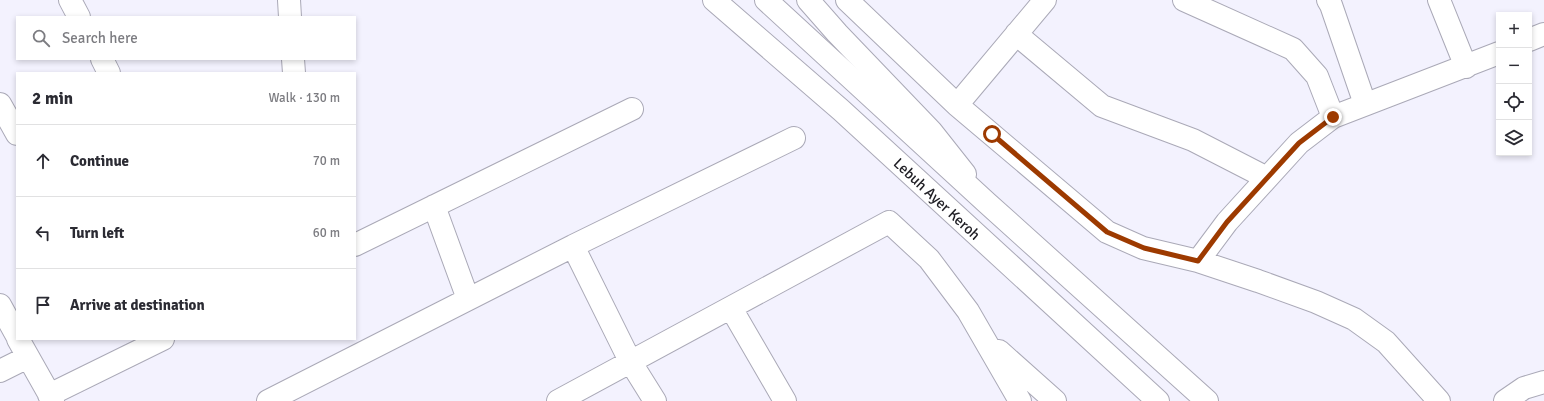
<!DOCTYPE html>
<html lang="en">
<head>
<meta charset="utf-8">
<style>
  :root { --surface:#fff; --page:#f7f7f7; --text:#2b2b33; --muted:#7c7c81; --line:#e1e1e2 }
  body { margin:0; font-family:Signika,sans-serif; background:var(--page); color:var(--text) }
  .controls { position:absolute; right:12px; top:12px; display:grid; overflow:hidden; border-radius:0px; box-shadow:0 2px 6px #0003 }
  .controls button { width:36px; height:36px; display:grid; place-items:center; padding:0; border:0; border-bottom:1px solid var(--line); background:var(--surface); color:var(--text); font:20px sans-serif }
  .stop { position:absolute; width:12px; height:12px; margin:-9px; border:3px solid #9d3a00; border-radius:50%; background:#fff }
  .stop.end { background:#9d3a00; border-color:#fff; box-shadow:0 1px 4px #0008 }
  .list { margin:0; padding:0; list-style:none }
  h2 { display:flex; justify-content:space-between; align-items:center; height:52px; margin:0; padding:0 16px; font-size:17px }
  h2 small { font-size:13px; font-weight:400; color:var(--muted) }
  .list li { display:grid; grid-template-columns:26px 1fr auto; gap:12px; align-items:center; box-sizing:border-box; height:72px; padding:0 16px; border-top:1px solid var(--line) }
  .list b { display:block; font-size:15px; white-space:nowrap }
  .list em { font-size:13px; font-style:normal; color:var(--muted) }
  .icon { flex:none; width:22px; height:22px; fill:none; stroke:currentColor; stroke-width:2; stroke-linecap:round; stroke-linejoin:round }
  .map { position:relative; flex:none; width:1544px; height:401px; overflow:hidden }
  .search { position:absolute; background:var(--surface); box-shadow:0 2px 6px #0003; left:16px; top:16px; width:340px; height:44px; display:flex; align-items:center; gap:10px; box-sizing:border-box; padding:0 14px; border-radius:0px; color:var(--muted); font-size:15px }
  .panel { position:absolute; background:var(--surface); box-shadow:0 2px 6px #0003; left:16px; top:72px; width:340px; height:268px; border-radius:0px }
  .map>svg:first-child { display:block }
</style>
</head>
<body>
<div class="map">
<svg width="1544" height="401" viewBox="0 0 1544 401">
  <rect width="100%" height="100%" fill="#f3f2fe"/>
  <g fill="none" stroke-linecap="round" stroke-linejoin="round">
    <g stroke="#aaa9b7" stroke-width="24">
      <path id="minor" d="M70,0L79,17
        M289,0L290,17
        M847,0L957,105L1107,232L1143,248L1198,261L1258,281L1316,302L1354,319L1386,342L1439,401
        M1184,0L1293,49L1317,76L1333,117
        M1328,0L1331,5L1365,104
        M1439,0L1466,67
        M1016,34L1102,106L1193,140L1267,178
        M1529,40L1544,34
        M102,59L109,73
        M293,59L294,73
        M0,104L17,134
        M957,105L1045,0
        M434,206L468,299
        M355,245L632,109
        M1198,261L1227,222L1299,143L1333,117L1499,53
        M0,305L17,336
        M731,308L785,401
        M18,339L53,401
        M999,351L1055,401
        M0,371L28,357
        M49,395L163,339
        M268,401L573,246
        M558,401L889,222L929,259L968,311L1020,401
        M655,401L630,361L573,246L794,138
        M1505,401L1524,388L1544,382"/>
    </g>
    <g stroke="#aaa9b7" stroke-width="24">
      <path id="major" d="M808,0L837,33L931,131L965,174"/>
    </g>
    <g stroke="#aaa9b7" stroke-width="24">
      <path id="highway" d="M714,0L841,110L1158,401
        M766,0L987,203L1207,401"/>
    </g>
    <use href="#minor" stroke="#fff" stroke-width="22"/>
    <use href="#major" stroke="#fff" stroke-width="22"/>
    <use href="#highway" stroke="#fff" stroke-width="22"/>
  </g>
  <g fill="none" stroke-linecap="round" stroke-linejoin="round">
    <path stroke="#9d3a00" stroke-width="5" d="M992,134L1107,232L1144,248L1198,261L1227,222L1299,143L1333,117"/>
  </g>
  <g text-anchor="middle" stroke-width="3" stroke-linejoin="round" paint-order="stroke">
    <g font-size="15" fill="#212026" stroke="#fff">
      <text transform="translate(937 199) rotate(43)" y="5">Lebuh Ayer Keroh</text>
    </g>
  </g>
</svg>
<div class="controls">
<button>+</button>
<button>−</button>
<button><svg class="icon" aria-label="locate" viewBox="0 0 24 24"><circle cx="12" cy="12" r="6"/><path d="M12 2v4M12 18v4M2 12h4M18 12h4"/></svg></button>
<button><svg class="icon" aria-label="layers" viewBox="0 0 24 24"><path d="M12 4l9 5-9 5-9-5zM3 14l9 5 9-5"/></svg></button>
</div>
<div class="stop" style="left:992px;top:134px"></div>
<div class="stop end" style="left:1333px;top:117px"></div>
<div class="search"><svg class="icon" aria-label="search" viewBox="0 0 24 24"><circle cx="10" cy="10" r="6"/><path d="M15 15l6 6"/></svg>Search here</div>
<section class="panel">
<h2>2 min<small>Walk · 130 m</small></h2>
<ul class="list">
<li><svg class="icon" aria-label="ahead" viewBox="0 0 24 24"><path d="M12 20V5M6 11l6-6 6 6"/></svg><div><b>Continue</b></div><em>70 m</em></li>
<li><svg class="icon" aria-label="left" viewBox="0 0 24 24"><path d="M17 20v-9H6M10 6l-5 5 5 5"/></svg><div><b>Turn left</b></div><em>60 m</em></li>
<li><svg class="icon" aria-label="arrive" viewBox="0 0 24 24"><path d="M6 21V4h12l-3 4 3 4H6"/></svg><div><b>Arrive at destination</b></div></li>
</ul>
</section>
</div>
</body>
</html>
